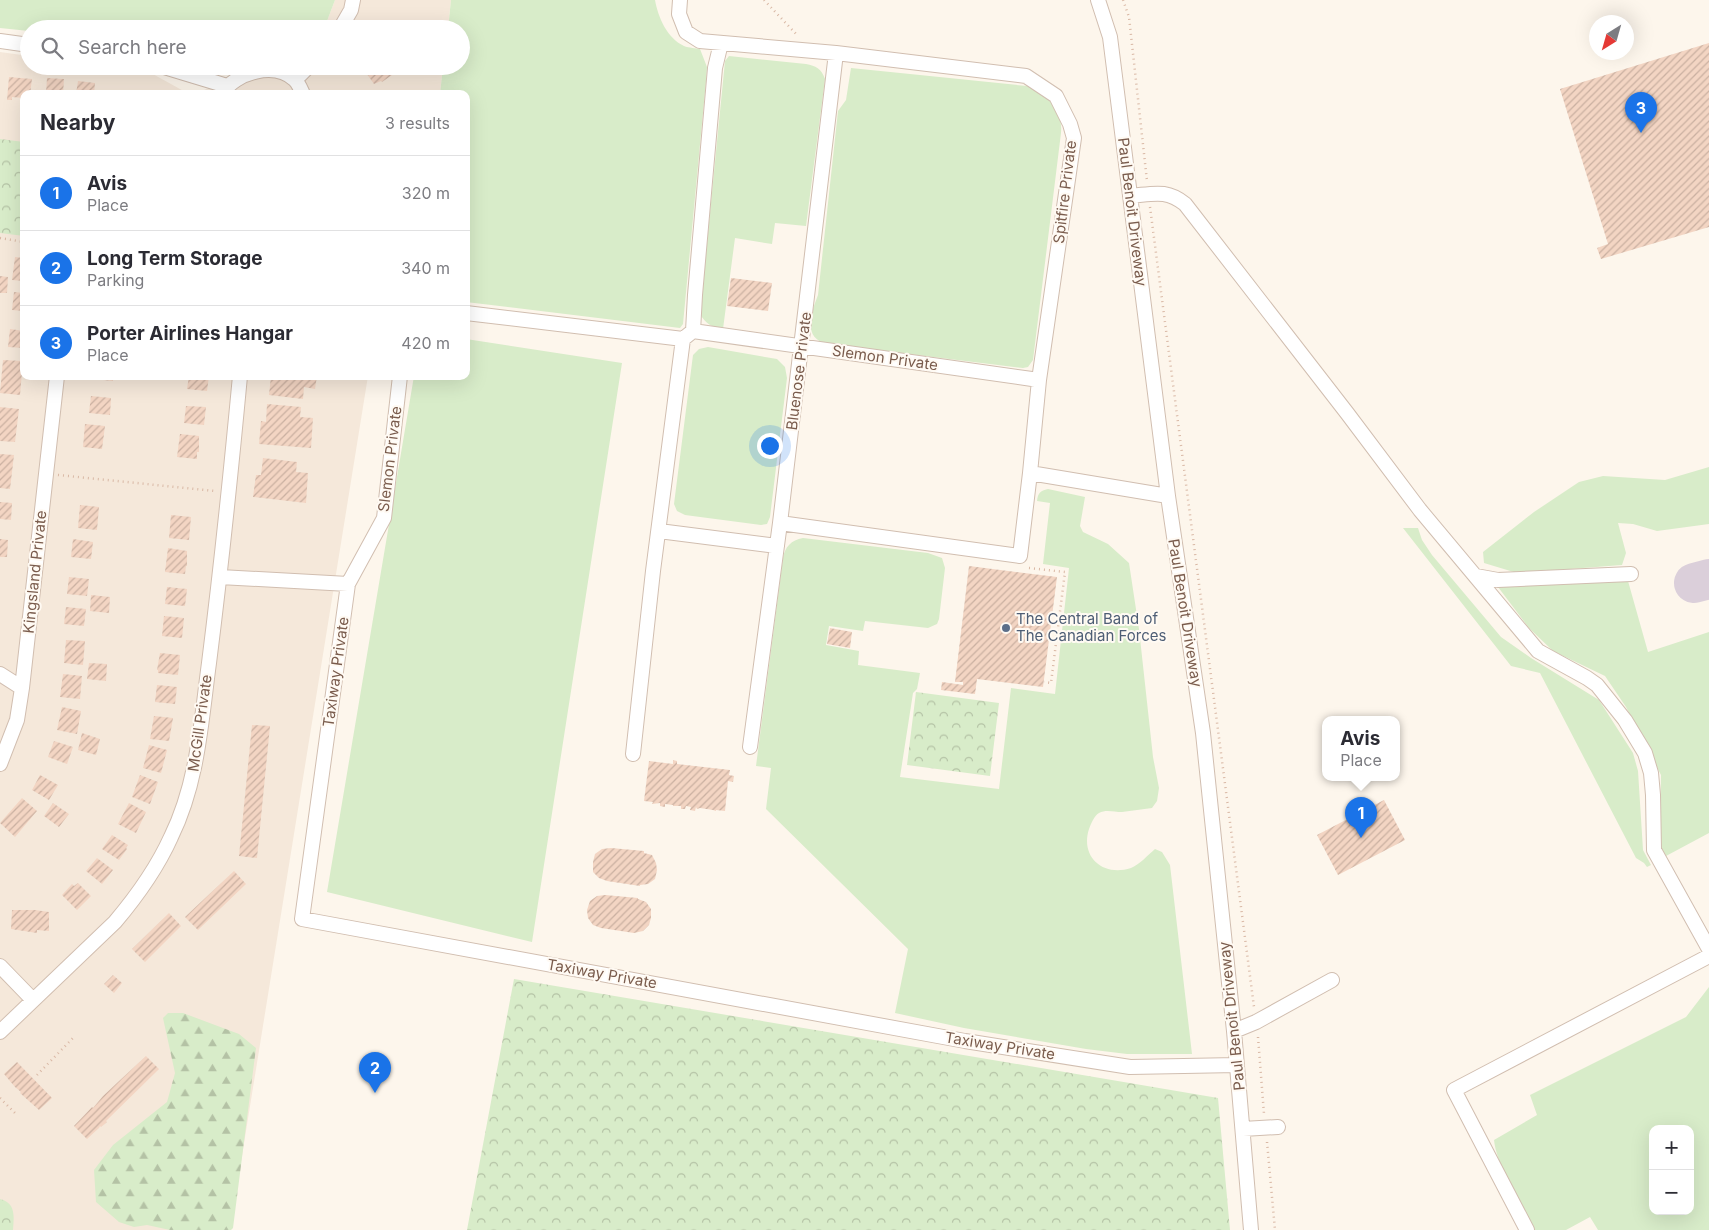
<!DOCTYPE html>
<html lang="en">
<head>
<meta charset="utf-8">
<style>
  :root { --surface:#fff; --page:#f7f7f7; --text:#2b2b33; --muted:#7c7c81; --line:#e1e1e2; --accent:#1a73e8 }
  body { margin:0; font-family:Inter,sans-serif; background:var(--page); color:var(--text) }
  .controls { position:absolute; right:15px; bottom:15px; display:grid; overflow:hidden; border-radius:10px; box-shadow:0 5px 20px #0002 }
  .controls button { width:45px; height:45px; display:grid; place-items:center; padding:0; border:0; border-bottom:1px solid var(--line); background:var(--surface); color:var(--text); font:25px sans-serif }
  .compass { position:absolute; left:1589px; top:15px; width:45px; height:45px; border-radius:50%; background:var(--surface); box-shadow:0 5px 20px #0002; rotate:217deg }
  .you { position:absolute; left:769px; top:445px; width:18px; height:18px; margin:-12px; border:4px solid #fff; border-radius:50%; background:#1a73e8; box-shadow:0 0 0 8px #1a73e833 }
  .badge { display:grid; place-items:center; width:32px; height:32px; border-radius:50%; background:var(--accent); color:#fff; font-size:16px; font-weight:700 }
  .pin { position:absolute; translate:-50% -41px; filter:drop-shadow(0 1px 2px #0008) }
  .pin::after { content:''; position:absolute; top:26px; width:18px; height:15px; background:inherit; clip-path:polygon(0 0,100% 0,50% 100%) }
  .popup { position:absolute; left:1322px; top:716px; width:78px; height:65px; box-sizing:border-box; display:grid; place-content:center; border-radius:10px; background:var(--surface); filter:drop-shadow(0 1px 4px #0005); font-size:16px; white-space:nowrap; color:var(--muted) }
  .popup b { font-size:19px; color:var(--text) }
  .popup::after { content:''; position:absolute; left:50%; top:100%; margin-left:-10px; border:10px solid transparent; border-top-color:var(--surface) }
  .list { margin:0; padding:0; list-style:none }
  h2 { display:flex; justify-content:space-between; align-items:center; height:65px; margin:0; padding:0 20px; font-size:21px }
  h2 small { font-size:16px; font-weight:400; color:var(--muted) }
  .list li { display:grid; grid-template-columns:32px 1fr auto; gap:15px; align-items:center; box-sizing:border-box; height:75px; padding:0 20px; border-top:1px solid var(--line) }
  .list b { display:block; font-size:19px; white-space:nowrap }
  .list p { margin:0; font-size:16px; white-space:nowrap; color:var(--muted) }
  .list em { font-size:16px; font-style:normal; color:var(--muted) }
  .icon { flex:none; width:28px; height:28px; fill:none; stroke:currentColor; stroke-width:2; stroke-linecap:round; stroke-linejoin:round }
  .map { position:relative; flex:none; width:1709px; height:1230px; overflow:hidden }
  .search { position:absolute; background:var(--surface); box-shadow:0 5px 20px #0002; left:20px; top:20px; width:450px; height:55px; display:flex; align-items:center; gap:12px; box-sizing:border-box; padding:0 18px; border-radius:28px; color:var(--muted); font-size:19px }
  .panel { position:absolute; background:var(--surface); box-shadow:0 5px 20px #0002; left:20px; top:90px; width:450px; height:290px; border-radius:10px }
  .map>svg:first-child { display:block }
</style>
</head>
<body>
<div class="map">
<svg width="1709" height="1230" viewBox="0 0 1709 1230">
  <defs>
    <pattern id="forest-firs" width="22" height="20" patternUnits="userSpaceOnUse" patternTransform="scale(1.25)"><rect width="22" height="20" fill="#d8ecc9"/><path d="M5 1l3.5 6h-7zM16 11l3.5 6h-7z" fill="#b4c2a5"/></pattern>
    <pattern id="park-crowns" width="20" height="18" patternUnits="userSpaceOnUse" patternTransform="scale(1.25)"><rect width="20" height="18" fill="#d8ecc9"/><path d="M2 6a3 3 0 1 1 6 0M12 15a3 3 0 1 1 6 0" fill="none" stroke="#b4c2a5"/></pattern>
    <pattern id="building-hatch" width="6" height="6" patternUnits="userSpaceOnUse" patternTransform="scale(1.25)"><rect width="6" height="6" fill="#f3d5c3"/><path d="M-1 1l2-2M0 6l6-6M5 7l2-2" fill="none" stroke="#cab0a1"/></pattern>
  </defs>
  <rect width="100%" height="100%" fill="#fdf6ec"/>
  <path fill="#f5e8da" d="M335,0H451L448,29H324Z
    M0,52L29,56V66H122L142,68L189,94H24V376H368L230,1230H0Z
    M264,66H443L440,94H194Z"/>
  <path fill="#d8ecc9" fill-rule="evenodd" d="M0,0H335L324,29H29V31L0,28Z
    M451,0H655C658,17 667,38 684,46C689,48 696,48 700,49L707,67L706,81L683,324L680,328L466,302V94H440L443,66H461V29H448Z
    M729,56L806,64C816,66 821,68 825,79L806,226L775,223L772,244L735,238L723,329C711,327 706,324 700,314L725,61Z
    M851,68L1027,86C1049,95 1063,108 1061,133L1033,360L1028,367L1023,368L828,344C802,339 811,313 818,295L838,111L846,100Z
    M466,339L622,363L532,942L327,892L414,376H466Z
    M708,347L777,359L785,367L787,378L770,517L767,524L761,525L685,515L677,511L674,504L693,355L699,349Z
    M1709,467V524L1657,531L1633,524L1618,523L1626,553L1622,565L1517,573L1484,563L1483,552L1534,512L1579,482L1603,476L1665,480Z
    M1048,489L1085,497L1080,526L1083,532L1108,544L1129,563L1139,629L1153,757L1159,788L1157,801L1152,808C1142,809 1132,811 1122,812C1114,812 1106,809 1099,813C1094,816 1091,824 1089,829C1080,857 1103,877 1131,868C1139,865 1148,855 1155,849L1162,852L1170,865L1192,1054H1127L1086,1049L964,1028L895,1013L908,949L766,809L771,768L756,766L783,558C785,547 791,540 803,538L928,553L942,558L945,568L939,619L937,624L928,628L865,621L863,631L829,626L826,645L859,651L858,665L920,673L917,689L913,693L900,777L999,789L1011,688L1055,694L1069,568L1043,564L1050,503L1037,501C1038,493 1040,491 1048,489Z
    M1403,528H1418L1422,540L1432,555L1501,637L1531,658L1599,700L1633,753L1638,771L1643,850L1651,865L1647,867L1644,863L1636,858L1540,673L1511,666Z
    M1628,581L1648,652L1709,632V833L1666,856L1660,845L1661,775L1626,707L1605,676L1553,651L1529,628L1498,587Z
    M1709,987V1230H1598L1590,1217L1566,1230H1535C1522,1205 1497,1168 1494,1140L1537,1115L1530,1095L1686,1017ZM1653,1129H1690V1211H1653Z"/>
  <path fill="url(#forest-firs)" d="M168,1013H183L239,1034L256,1048L233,1228L231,1230H170L147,1225L134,1227L119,1222L96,1202L94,1170L113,1145L167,1102L175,1073L163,1018Z"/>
  <path fill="url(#park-crowns)" d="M0,139L24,142V236L0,233Z
    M916,692L999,703L990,776L907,765Z
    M514,979L1218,1098L1230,1230H467Z
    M0,1199C16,1203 14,1216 13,1230H0Z"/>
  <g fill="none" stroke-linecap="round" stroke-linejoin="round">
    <path stroke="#dbcfda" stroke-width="40" d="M1694,583L1709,579"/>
  </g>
  <path fill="url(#building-hatch)" d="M1709,43V227L1601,259L1597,248L1608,244L1560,89Z
    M364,66H391L395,73L382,82L381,81L374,84L364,70L366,69Z
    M9,77L32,79L30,94H24V98L12,97V100H7Z
    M47,78L64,79L63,94H46Z
    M78,81L95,83L94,94H76Z
    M15,257L24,258V281L12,280Z
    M0,276L8,277L7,293H0Z
    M731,278L772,283L768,311L727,306Z
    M14,292L24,293V311L12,310Z
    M10,329L24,331V348L8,347Z
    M3,360L23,361L20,395L0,393Z
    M93,376H113V381L93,379Z
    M189,376H209L207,391L187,389Z
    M271,376H317L315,389L304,387L303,399L269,395Z
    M91,396L111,398L110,415L89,413Z
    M267,404L301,407L300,417L313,418L311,448L259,444L261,421L266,422Z
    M186,406L206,407L204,425L184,423Z
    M0,407L19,409L15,442L0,441Z
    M85,424L105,426L102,449L83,447Z
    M180,434L199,436V452H197V459L177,457Z
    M0,454L14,455L10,489L0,488Z
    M263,458L297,462L296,472L308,473L306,503L253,497L256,475H261Z
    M0,502L12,503L11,520L0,519Z
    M80,505L99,507L97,530L78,528Z
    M171,515L191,517L189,540L169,538Z
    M0,539L8,540L7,557H0Z
    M73,539L93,542L91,559L71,557Z
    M168,548L187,551V566H186L185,574L165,572Z
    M969,566L1057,577L1043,687L977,679L975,694L941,690L942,682L963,685V682H955Z
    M69,577L89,579L87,596L67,594Z
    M167,587L187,589L185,606L165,604Z
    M91,595L110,597L109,613L90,611Z
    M66,607L86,609L84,626L64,624Z
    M164,616L184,618L182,638L162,636Z
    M830,628L852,632L850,648L827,644Z
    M66,640L85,641L83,665L64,663Z
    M160,653L180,655L178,675L158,673V670H157Z
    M89,663L107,664L106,681L87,679Z
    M63,674L82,676L80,699L60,697Z
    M157,685L177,687L175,704L155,702Z
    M62,707L81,711L77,734L57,730Z
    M154,716L173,718L169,741L150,739Z
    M252,725L270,726L257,858L239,856Z
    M82,733L100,739L96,755L78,750Z
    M54,741L73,747L67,764L48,757Z
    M149,745L167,750L161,773L143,768Z
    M673,760L677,761V764L730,770L729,775L734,776L733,782L728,781L725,811L716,810V811L713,810L700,808L697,809L696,807L695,811L690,810L691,807L686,806L685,809H681V806H673V805L665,804V807L660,806V803L652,804L653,802L644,801L649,761L673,764Z
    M40,775L58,785L49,800L32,790Z
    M140,775L158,782L150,804L132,797Z
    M22,798L37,811L15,837L0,823Z
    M1384,800L1405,840L1338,875L1317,835Z
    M53,803L69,814L59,827L44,816Z
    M129,803L146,812L136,833L118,824Z
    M112,835L128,845L126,848L127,849L119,860L102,849Z
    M611,848L644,851V853L652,855L656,863L657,870L655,879L648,884L640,885V886L607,881L599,878L593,872V862L595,854L602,849Z
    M97,858L113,870L102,884L86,871Z
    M234,871L246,884L198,930L185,917Z
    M78,883L91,896L77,910L62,895L72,884L74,886Z
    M605,895L638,898V899L646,902L651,909V918L649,925L643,931L634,933L601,928L593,925L588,918L587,910L590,901L597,896Z
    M12,910H35L49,912V931L37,930V933L11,929Z
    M169,913L181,926L145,962L132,949Z
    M113,975L122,983L114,993L104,984Z
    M146,1056L159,1069L106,1121L107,1122L101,1127L100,1126L99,1128L87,1139L74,1126L92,1107L93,1108L103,1096Z
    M17,1062L52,1098L39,1110L20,1093L21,1092L15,1087L4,1074Z"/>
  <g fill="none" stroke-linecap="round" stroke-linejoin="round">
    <g stroke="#d1beb0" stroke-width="16">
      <path id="minor" d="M680,0L679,14L686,32L700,41L836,53L1026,76L1056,96L1070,124L1074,138L1039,380L1030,473L1020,556L780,523
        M1098,0L1110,37L1168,496L1203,733L1234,1031L1251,1230
        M340,29L351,10L353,0
        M0,41L29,45
        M161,66L227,86
        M295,80L309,66
        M222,94C235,72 275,61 295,80C299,84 301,90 303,94
        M1130,196C1154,194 1166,189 1185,204L1347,413L1420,510L1538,651L1587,678L1597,685L1625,720L1645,753L1651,773L1653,795L1654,850L1709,949
        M466,313L683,339L693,331L1039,380
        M693,331L695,295L715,68L721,43
        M400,376L384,518L348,584L302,919L965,1041L1130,1067L1237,1065
        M1030,473L1168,496
        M659,531L777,546
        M1476,576L1498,580L1631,574
        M220,577L348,584
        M0,674L22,688
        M750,747L780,523L836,53
        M633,754L653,571L683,339
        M0,764L17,720L22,688L57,376
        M0,966L33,1000
        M1234,1031L1256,1022L1332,980
        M0,1032L115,922C137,896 157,868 171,837C198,782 201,722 209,663C221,568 231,472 240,376
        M1243,1129L1278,1127
        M1527,1230L1454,1090L1709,956"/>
    </g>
    <path stroke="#d9b8a5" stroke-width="2.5" stroke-dasharray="1 4" stroke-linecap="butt" d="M764,0L798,36
      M1123,0L1129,17L1147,181
      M1150,207L1254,1007
      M0,238L24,242
      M58,475L215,491
      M1029,568L1065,572L1051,683L1044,682
      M1258,1037L1264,1114
      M37,1075L73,1038
      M0,1098L17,1115
      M1267,1142L1275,1230"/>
    <use href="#minor" stroke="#fff" stroke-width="14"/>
  </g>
  <circle fill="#5c6f8a" stroke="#fffaf3" stroke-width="2" cx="1006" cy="628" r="5"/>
  <g text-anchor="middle" stroke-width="4" stroke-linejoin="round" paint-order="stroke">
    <g font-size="15" fill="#7a5c4d" stroke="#fffaf3">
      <text transform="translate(1065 192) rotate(-83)" y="5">Spitfire Private</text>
      <text transform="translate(1132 212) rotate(83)" y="5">Paul Benoit Driveway</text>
      <text transform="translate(885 358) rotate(8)" y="5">Slemon Private</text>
      <text transform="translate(799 371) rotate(-83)" y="5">Bluenose Private</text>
      <text transform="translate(390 459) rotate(-83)" y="5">Slemon Private</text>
      <text transform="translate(35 572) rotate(-84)" y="5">Kingsland Private</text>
      <text transform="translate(1185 613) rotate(81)" y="5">Paul Benoit Driveway</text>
      <text transform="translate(336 672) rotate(-82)" y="5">Taxiway Private</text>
      <text transform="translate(200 723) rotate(-82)" y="5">McGill Private</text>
      <text transform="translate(602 974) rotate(10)" y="5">Taxiway Private</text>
      <text transform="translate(1232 1016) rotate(-96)" y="5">Paul Benoit Driveway</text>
      <text transform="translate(1000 1046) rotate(9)" y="5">Taxiway Private</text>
    </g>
    <g font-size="15" fill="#4e5e75" stroke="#fffaf3" text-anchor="start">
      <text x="1016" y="624">The Central Band of<tspan x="1016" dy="17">The Canadian Forces</tspan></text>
    </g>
  </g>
</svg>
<div class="controls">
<button>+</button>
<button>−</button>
</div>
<svg class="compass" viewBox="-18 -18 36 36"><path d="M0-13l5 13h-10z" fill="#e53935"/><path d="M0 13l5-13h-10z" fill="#7c7c81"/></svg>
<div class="you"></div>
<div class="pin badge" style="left:1361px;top:838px">1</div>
<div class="popup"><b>Avis</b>Place</div>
<div class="pin badge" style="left:375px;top:1093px">2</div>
<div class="pin badge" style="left:1641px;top:133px">3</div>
<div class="search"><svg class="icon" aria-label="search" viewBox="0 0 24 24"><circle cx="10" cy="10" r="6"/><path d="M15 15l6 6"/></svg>Search here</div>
<section class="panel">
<h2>Nearby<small>3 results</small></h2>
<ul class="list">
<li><span class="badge">1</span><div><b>Avis</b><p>Place</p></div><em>320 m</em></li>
<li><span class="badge">2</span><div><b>Long Term Storage</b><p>Parking</p></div><em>340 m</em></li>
<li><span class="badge">3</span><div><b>Porter Airlines Hangar</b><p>Place</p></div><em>420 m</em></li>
</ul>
</section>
</div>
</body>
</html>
